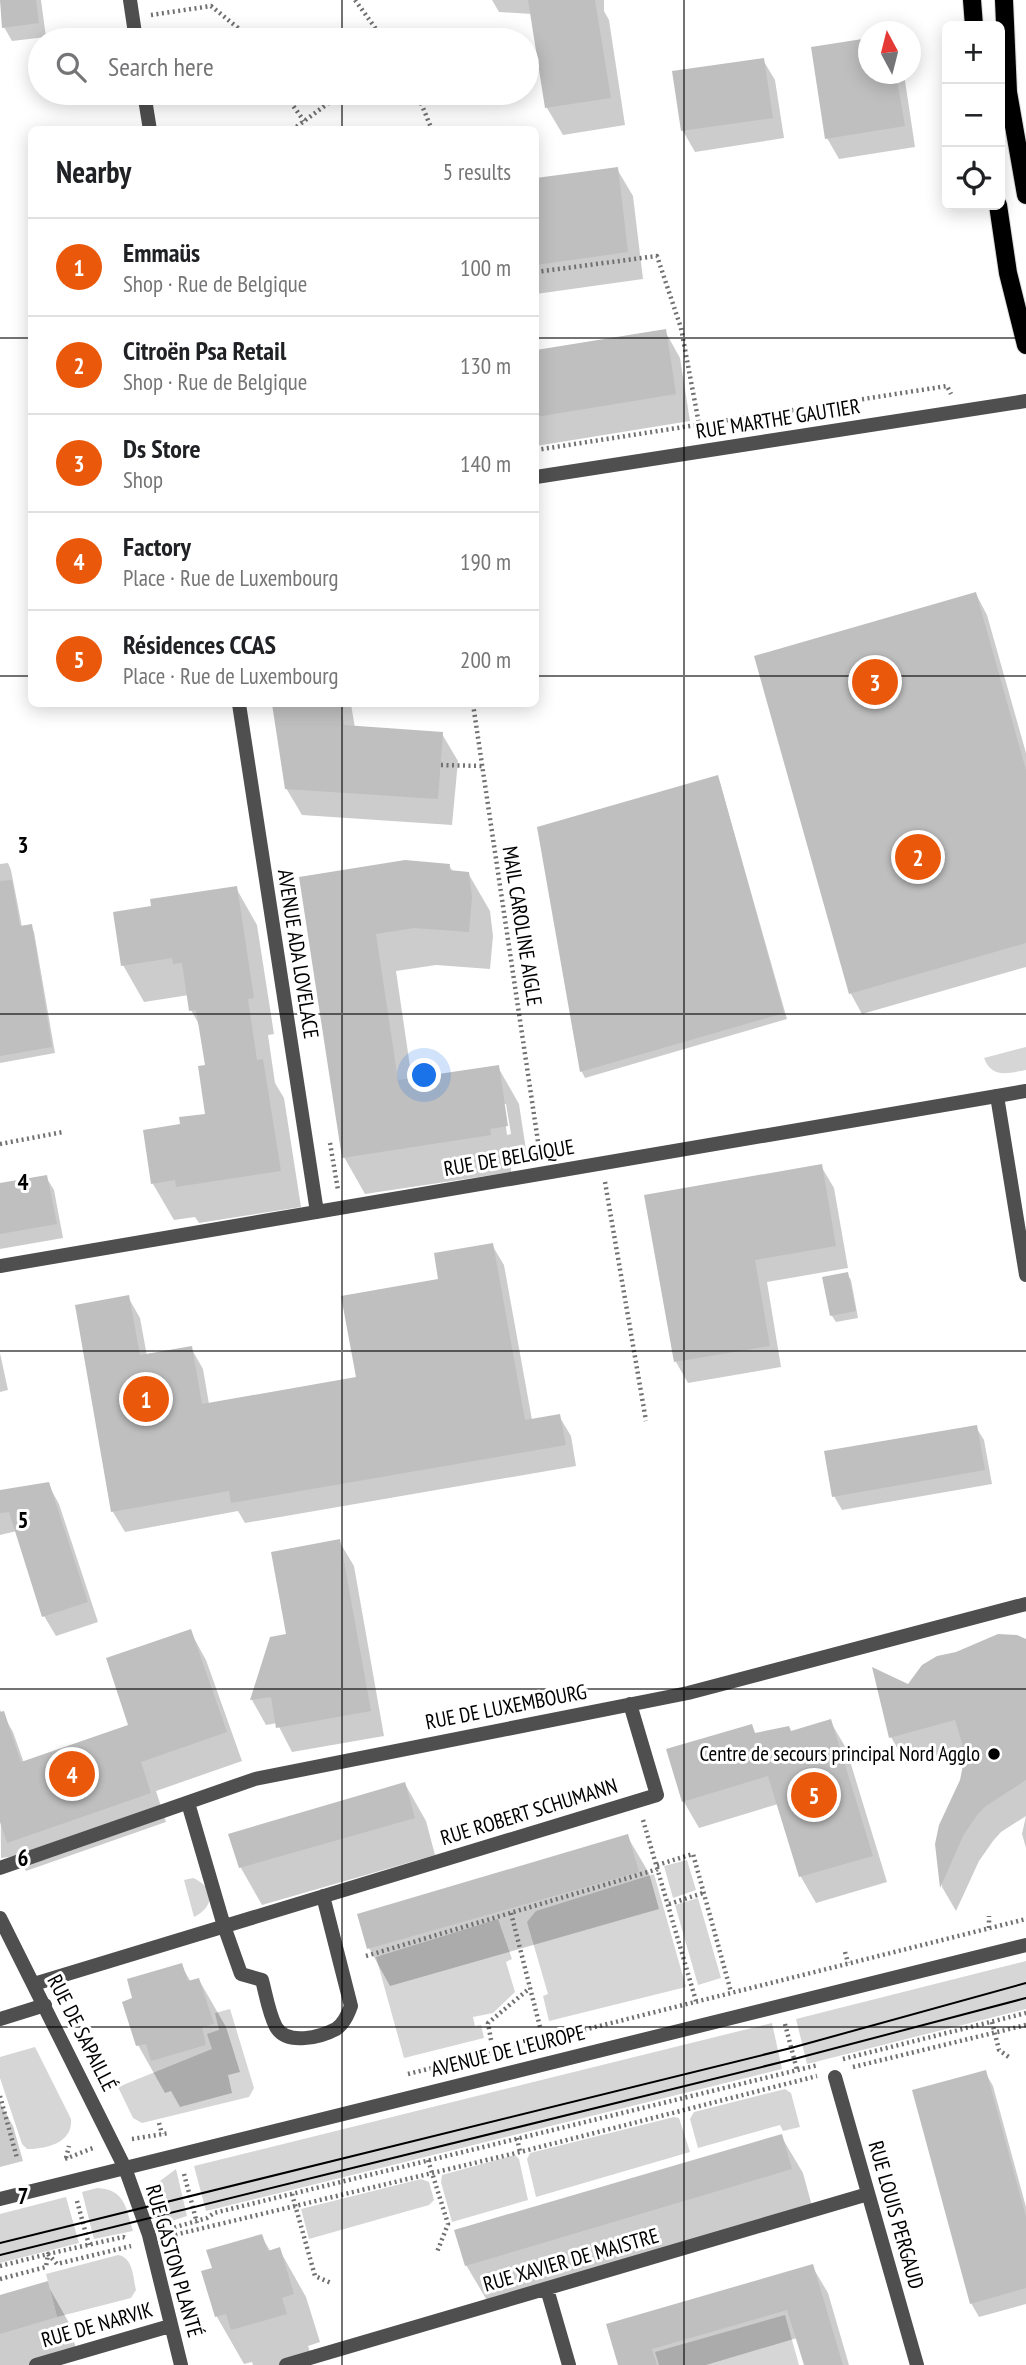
<!DOCTYPE html>
<html lang="en">
<head>
<meta charset="utf-8">
<style>
  :root { --surface:#fff; --page:#f2f2f2; --text:#202124; --muted:#757577; --line:#e0e0e0; --accent:#ea580c }
  body { margin:0; font-family:"PT Sans Narrow",sans-serif; background:var(--page); color:var(--text) }
  .controls { position:absolute; right:21px; top:21px; display:grid; overflow:hidden; border-radius:10px; box-shadow:0 4px 18px #0003 }
  .controls button { width:63px; height:63px; display:grid; place-items:center; padding:0; border:0; border-bottom:2px solid var(--line); background:var(--surface); color:var(--text); font:35px sans-serif }
  .compass { position:absolute; left:858px; top:21px; width:63px; height:63px; border-radius:50%; background:var(--surface); box-shadow:0 4px 18px #0003; rotate:353deg }
  .you { position:absolute; left:425px; top:1076px; width:24px; height:24px; margin:-18px; border:5px solid #fff; border-radius:50%; background:#1a73e8; box-shadow:0 0 0 10px #1a73e833 }
  .badge { display:grid; place-items:center; width:46px; height:46px; border-radius:50%; background:var(--accent); color:#fff; font-size:23px; font-weight:700 }
  .pin { position:absolute; translate:-50% -50%; border:4px solid #fff; box-shadow:0 2px 7px #0006 }
  .list { margin:0; padding:0; list-style:none }
  h2 { display:flex; justify-content:space-between; align-items:center; height:91px; margin:0; padding:0 28px; font-size:30px }
  h2 small { font-size:23px; font-weight:400; color:var(--muted) }
  .list li { display:grid; grid-template-columns:46px 1fr auto; gap:21px; align-items:center; box-sizing:border-box; height:98px; padding:0 28px; border-top:2px solid var(--line) }
  .list b { display:block; font-size:26px; white-space:nowrap }
  .list p { margin:0; font-size:23px; white-space:nowrap; color:var(--muted) }
  .list em { font-size:23px; font-style:normal; color:var(--muted) }
  .icon { flex:none; width:38px; height:38px; fill:none; stroke:currentColor; stroke-width:2; stroke-linecap:round; stroke-linejoin:round }
  .map { position:relative; flex:none; width:1026px; height:2365px; overflow:hidden }
  .search { position:absolute; background:var(--surface); box-shadow:0 4px 18px #0003; left:28px; top:28px; width:511px; height:77px; display:flex; align-items:center; gap:18px; box-sizing:border-box; padding:0 24px; border-radius:38px; color:var(--muted); font-size:26px }
  .panel { position:absolute; background:var(--surface); box-shadow:0 4px 18px #0003; left:28px; top:126px; width:511px; height:581px; border-radius:10px }
  .map>svg:first-child { display:block }
</style>
</head>
<body>
<div class="map">
<svg width="1026" height="2365" viewBox="0 0 1026 2365">
  <rect width="100%" height="100%" fill="#fff"/>
  <path fill="#d6d6d6" d="M1026,1047V1070C1008,1073 992,1079 984,1058Z
    M687,1860L696,1890L673,1898L664,1866Z
    M654,1874L686,1987L549,2021L543,1996L548,1994L527,1922L536,1911Z
    M193,1878C214,1887 216,1906 194,1917L184,1880Z
    M698,1898L721,1978L698,1985L675,1905Z
    M498,1919L512,1959L506,1962L515,1992L493,2013L473,2017L475,2026L481,2025L484,2038L404,2058L376,1957Z
    M1026,1961V2009L807,2064L796,2019Z
    M230,2009L254,2088L249,2097L142,2123L133,2118L118,2087L212,2049L207,2034L219,2030L215,2013Z
    M772,2023L782,2069L206,2211L194,2166Z
    M35,2047L71,2119C73,2143 47,2149 27,2149L22,2144L0,2078V2057Z
    M785,2089L791,2093L800,2127L783,2131L780,2125L698,2148L690,2119L694,2112Z
    M674,2117L679,2118L690,2152L536,2197L527,2159L530,2153Z
    M515,2155L519,2159L528,2200L452,2222L441,2182L442,2175Z
    M176,2169L187,2216L162,2224L155,2198L156,2184Z
    M421,2179L429,2182L434,2200L429,2205L309,2239L301,2209Z
    M97,2188C125,2189 126,2208 133,2231L94,2239L82,2192Z
    M66,2197L79,2243L0,2263V2214Z
    M118,2255C133,2257 133,2277 136,2290L131,2298L57,2317L46,2274Z
    M785,2315L799,2365H659L655,2352Z"/>
  <path fill="#0003" fill-rule="evenodd" d="M1,0H41L46,37L12,41L4,27Z
    M492,0H604V11L609,20L625,125L563,135L547,108L532,14L499,12Z
    M763,60L775,80L784,138L695,152L683,131L674,73Z
    M869,74H904L915,147L839,159L827,138Z
    M617,169L633,196L643,279L536,294V180Z
    M665,331L680,358L690,421L536,446V351Z
    M976,594L987,615L1026,753V967L862,1014L851,994L756,657Z
    M274,704H351L355,728L442,734L458,761L452,825L302,815L286,788Z
    M717,777L720,783L787,1019L585,1078L582,1072L539,828Z
    M8,863L11,870L22,927L31,926L34,932L55,1053L0,1063V864Z
    M449,865L453,872L468,873L490,911L493,936L490,969L436,965L396,971L412,1080L498,1067L519,1104L528,1163L511,1166V1172L365,1194L344,1157L301,878ZM503,1104H506L511,1134L507,1135Z
    M236,888L257,925L274,1034L268,1035L275,1083L284,1098L301,1207L199,1223L195,1217L174,1220L153,1184L182,1126L207,1116V1066L201,1028L191,1010L189,995L144,1002L123,965L153,908Z
    M821,1166L834,1188L848,1268L767,1282L781,1367L688,1383L676,1362Z
    M46,1177L54,1190L63,1238L0,1249V1186Z
    M492,1245L504,1265L532,1420L559,1416L571,1436L576,1466L245,1523L238,1511L125,1532L113,1512L77,1306L128,1297L140,1318L147,1356L191,1348L203,1369L209,1404L358,1378Z
    M847,1274L851,1280L858,1318L836,1322L832,1316L824,1278Z
    M0,1353L8,1390L0,1392Z
    M976,1427L984,1440L992,1484L842,1510L834,1496Z
    M48,1484L59,1504L98,1622L56,1636L44,1616L17,1531L0,1535V1492Z
    M339,1541L354,1566L384,1736L292,1752L277,1723L266,1725L252,1700L272,1639L288,1636Z
    M190,1631L206,1660L242,1761L156,1791L166,1822L26,1871L16,1856L1,1858L0,1710L13,1732L24,1763L131,1726Z
    M1026,1642V1848L1022,1834L1026,1816L1001,1832L993,1841L979,1861L956,1911L942,1887L937,1844L962,1781L964,1748L906,1764L891,1737L909,1686Z
    M830,1721L846,1748L887,1882L816,1903L801,1877L778,1804L699,1828L684,1802L669,1750L751,1726L756,1735L791,1733Z
    M405,1784L426,1821L435,1855L262,1905L241,1868L230,1835Z
    M627,1836L649,1873L659,1909L390,1986L369,1948Z
    M181,1965L191,1982L199,1980L226,2027L240,2072L228,2075L232,2093L180,2107L171,2091L165,2093L138,2045L135,2000Z
    M985,2072L993,2086L1026,2207V2304L979,2317L971,2303Z
    M0,2103L13,2126L23,2161L0,2167Z
    M781,2136L803,2173L812,2206L488,2302L466,2265Z
    M261,2236L271,2252L279,2249L306,2297L320,2342L308,2346L313,2362L302,2365H253L252,2362L244,2364L217,2317L204,2272L214,2269Z
    M812,2266L828,2293L849,2365H805L797,2338L706,2365H620Z
    M47,2284L68,2321L78,2355L42,2365H0V2297Z"/>
  <path fill="#bfbfbf" d="M0,0H36L39,23L2,28Z
    M528,0H595L611,98L545,108Z
    M869,38V74H896L905,126L825,139L811,47Z
    M764,58L773,118L681,131L672,71Z
    M618,167L628,252L536,265V178Z
    M666,329L676,394L536,417V350Z
    M976,592L1026,770V943L849,994L754,656Z
    M272,704H341L344,725L443,732L438,799L285,789Z
    M718,775L784,1013L580,1072L537,827Z
    M405,860L450,864L449,870L469,872L472,897L469,932L414,928L376,934L398,1080L499,1065L508,1126L490,1129L491,1135L342,1158L299,877Z
    M12,880L20,926L32,924L52,1047L0,1056V881Z
    M237,886L254,998L248,999L257,1060L263,1059L281,1171L176,1187L175,1180L151,1184L143,1130L180,1124L179,1117L205,1114L198,1066L205,1065L196,1010L189,1011L182,963L173,964L172,958L121,966L113,912L151,906L150,899Z
    M822,1164L836,1246L755,1260L770,1346L674,1362L644,1195Z
    M47,1175L57,1224L0,1234V1183Z
    M493,1243L525,1420L560,1414L566,1445L231,1503L229,1491L111,1512L75,1305L129,1295L140,1355L192,1346L202,1404L356,1377L341,1296L438,1279L434,1253Z
    M848,1272L856,1311L830,1316L822,1277Z
    M977,1425L985,1470L832,1497L824,1451Z
    M49,1482L88,1602L42,1617L9,1512L0,1513V1490Z
    M340,1539L371,1711L276,1728L271,1697L250,1700L270,1637L286,1634L271,1552Z
    M191,1629L227,1732L141,1762L151,1793L7,1843L0,1822V1712L4,1711L21,1762L128,1725L106,1658Z
    M998,1634L1017,1635L1026,1639V1780L986,1806L978,1814L964,1834L940,1888L935,1844L939,1825L960,1780L963,1765L962,1743L955,1720L889,1738L872,1667L908,1684L922,1665L937,1656L956,1652Z
    M831,1719L873,1856L799,1877L768,1776L682,1802L666,1749L752,1724L755,1733L789,1726L791,1731Z
    M405,1782L415,1818L239,1868L228,1834Z
    M628,1834L639,1872L367,1949L357,1914Z
    M182,1963L188,1981L199,1978L214,2024L202,2027L206,2045L151,2061L146,2044L136,2046L122,2002L132,1998L127,1979Z
    M986,2070L1026,2217V2288L970,2304L912,2090Z
    M782,2134L792,2169L465,2266L454,2230Z
    M262,2234L268,2251L280,2247L294,2294L282,2298L287,2314L231,2330L226,2314L215,2317L201,2271L212,2268L206,2250Z
    M813,2264L843,2365H804L787,2310L652,2349L657,2365H618L606,2324Z
    M48,2281L57,2317L0,2334V2295Z"/>
  <g fill="none" stroke-linecap="round" stroke-linejoin="round">
    <g stroke="#dbdbdb" stroke-width="20">
      <path id="primary" d="M972,0L974,26
        M1004,0L1008,92L1026,195
        M998,205L1008,273L1026,345"/>
    </g>
    <path stroke="#717171" stroke-width="4.5" stroke-dasharray="2 3.5" stroke-linecap="butt" d="M355,0L384,40
      M151,15L211,6L238,28L247,40
      M284,93L304,121
      M417,93L432,130
      M292,130L342,93
      M536,272L657,256L681,328L699,424
      M536,450L947,386L951,394
      M473,704L540,1155
      M441,765L482,766
      M330,1143L338,1190
      M0,1144L63,1132
      M605,1182L646,1421
      M643,1820L696,2001
      M657,1865L693,1854L731,1992
      M669,1904L703,1893
      M511,1913L540,2027
      M989,1928V1916
      M845,1952L848,1963
      M366,1956L658,1869
      M992,2022L999,2050L1010,2058
      M785,2024L797,2070
      M491,2040L488,2023L530,1988
      M843,2059L1026,2013
      M853,2067L1026,2025
      M408,2074L1026,1919
      M0,2096L17,2158
      M159,2123L162,2134
      M517,2138L520,2152
      M132,2139L169,2133
      M66,2158L69,2146
      M65,2159L93,2148
      M428,2160L448,2224L437,2252
      M184,2174L197,2223
      M292,2194L315,2276L331,2283
      M77,2201L89,2245
      M169,2229L207,2218L214,2213L818,2065
      M170,2236L520,2152L817,2076
      M0,2266L48,2254L57,2264L131,2246
      M0,2279L46,2267L48,2254L123,2237L128,2239"/>
    <path stroke="#4f4f4f" stroke-width="14" d="M997,1096L1026,1275"/>
    <path stroke="#4f4f4f" stroke-width="14" d="M130,0L136,40
      M144,93L150,130
      M536,477L1026,401
      M239,704L317,1212
      M0,1266L1026,1091
      M188,1803L224,1926L241,1974L262,1980C266,1995 269,2014 276,2027C287,2046 321,2037 336,2029C344,2024 348,2014 351,2006L323,1896
      M0,1868L255,1779L688,1693L1026,1604
      M0,1918L125,2168L149,2235L181,2365
      M34,1984L657,1795L630,1704
      M0,2019L45,2005
      M835,2077L917,2365
      M0,2199L1026,1945
      M547,2289L569,2365
      M36,2365L170,2326
      M286,2365L868,2194"/>
    <use href="#primary" stroke="#000" stroke-width="18"/>
    <path stroke="#000" stroke-width="2" d="M0,2243L791,2048L1026,1983
      M0,2255L794,2059L1026,1998"/>
  </g>
  <path fill="none" stroke="#000" stroke-width="2" stroke-opacity="0.55" d="M342,0V40M684,0V2365M342,93V130M0,338H32M536,338H1026M0,676H32M536,676H1026M342,704V2365M0,1014H1026M0,1351H1026M0,1689H1026M0,2027H1026"/>
  <circle fill="#000" stroke="#fff" stroke-width="2.5" cx="994" cy="1754" r="7"/>
  <g text-anchor="middle" stroke-width="6" stroke-linejoin="round" paint-order="stroke">
    <g font-size="21" fill="#000" stroke="#fff">
      <text transform="translate(778 419) rotate(-9)" y="7">RUE MARTHE GAUTIER</text>
      <text transform="translate(522 926) rotate(81)" y="7">MAIL CAROLINE AIGLE</text>
      <text transform="translate(298 954) rotate(81)" y="7">AVENUE ADA LOVELACE</text>
      <text transform="translate(509 1158) rotate(-10)" y="7">RUE DE BELGIQUE</text>
      <text transform="translate(506 1707) rotate(-11)" y="7">RUE DE LUXEMBOURG</text>
      <text transform="translate(529 1812) rotate(-17)" y="7">RUE ROBERT SCHUMANN</text>
      <text transform="translate(82 2033) rotate(63)" y="7">RUE DE SAPAILLÉ</text>
      <text transform="translate(508 2051) rotate(-14)" y="7">AVENUE DE L'EUROPE</text>
      <text transform="translate(896 2215) rotate(74)" y="7">RUE LOUIS PERGAUD</text>
      <text transform="translate(571 2260) rotate(-16)" y="7">RUE XAVIER DE MAISTRE</text>
      <text transform="translate(174 2261) rotate(74)" y="7">RUE GASTON PLANTÉ</text>
      <text transform="translate(97 2325) rotate(-16)" y="7">RUE DE NARVIK</text>
    </g>
    <g font-size="21" fill="#000" stroke="#fff" text-anchor="end">
      <text x="980" y="1761">Centre de secours principal Nord Agglo</text>
    </g>
  </g>
  <g font-size="23" text-anchor="middle" font-weight="bold" fill="#000" stroke="#fff" stroke-width="6" stroke-linejoin="round" paint-order="stroke">
    <text x="23" y="853">3</text>
    <text x="23" y="1190">4</text>
    <text x="23" y="1528">5</text>
    <text x="23" y="1866">6</text>
    <text x="23" y="2204">7</text>
  </g>
</svg>
<div class="controls">
<button>+</button>
<button>−</button>
<button><svg class="icon" aria-label="locate" viewBox="0 0 24 24"><circle cx="12" cy="12" r="6"/><path d="M12 2v4M12 18v4M2 12h4M18 12h4"/></svg></button>
</div>
<svg class="compass" viewBox="-18 -18 36 36"><path d="M0-13l5 13h-10z" fill="#e53935"/><path d="M0 13l5-13h-10z" fill="#757577"/></svg>
<div class="you"></div>
<div class="pin badge" style="left:146px;top:1399px">1</div>
<div class="pin badge" style="left:918px;top:857px">2</div>
<div class="pin badge" style="left:875px;top:682px">3</div>
<div class="pin badge" style="left:72px;top:1774px">4</div>
<div class="pin badge" style="left:814px;top:1795px">5</div>
<div class="search"><svg class="icon" aria-label="search" viewBox="0 0 24 24"><circle cx="10" cy="10" r="6"/><path d="M15 15l6 6"/></svg>Search here</div>
<section class="panel">
<h2>Nearby<small>5 results</small></h2>
<ul class="list">
<li><span class="badge">1</span><div><b>Emmaüs</b><p>Shop · Rue de Belgique</p></div><em>100 m</em></li>
<li><span class="badge">2</span><div><b>Citroën Psa Retail</b><p>Shop · Rue de Belgique</p></div><em>130 m</em></li>
<li><span class="badge">3</span><div><b>Ds Store</b><p>Shop</p></div><em>140 m</em></li>
<li><span class="badge">4</span><div><b>Factory</b><p>Place · Rue de Luxembourg</p></div><em>190 m</em></li>
<li><span class="badge">5</span><div><b>Résidences CCAS</b><p>Place · Rue de Luxembourg</p></div><em>200 m</em></li>
</ul>
</section>
</div>
</body>
</html>
